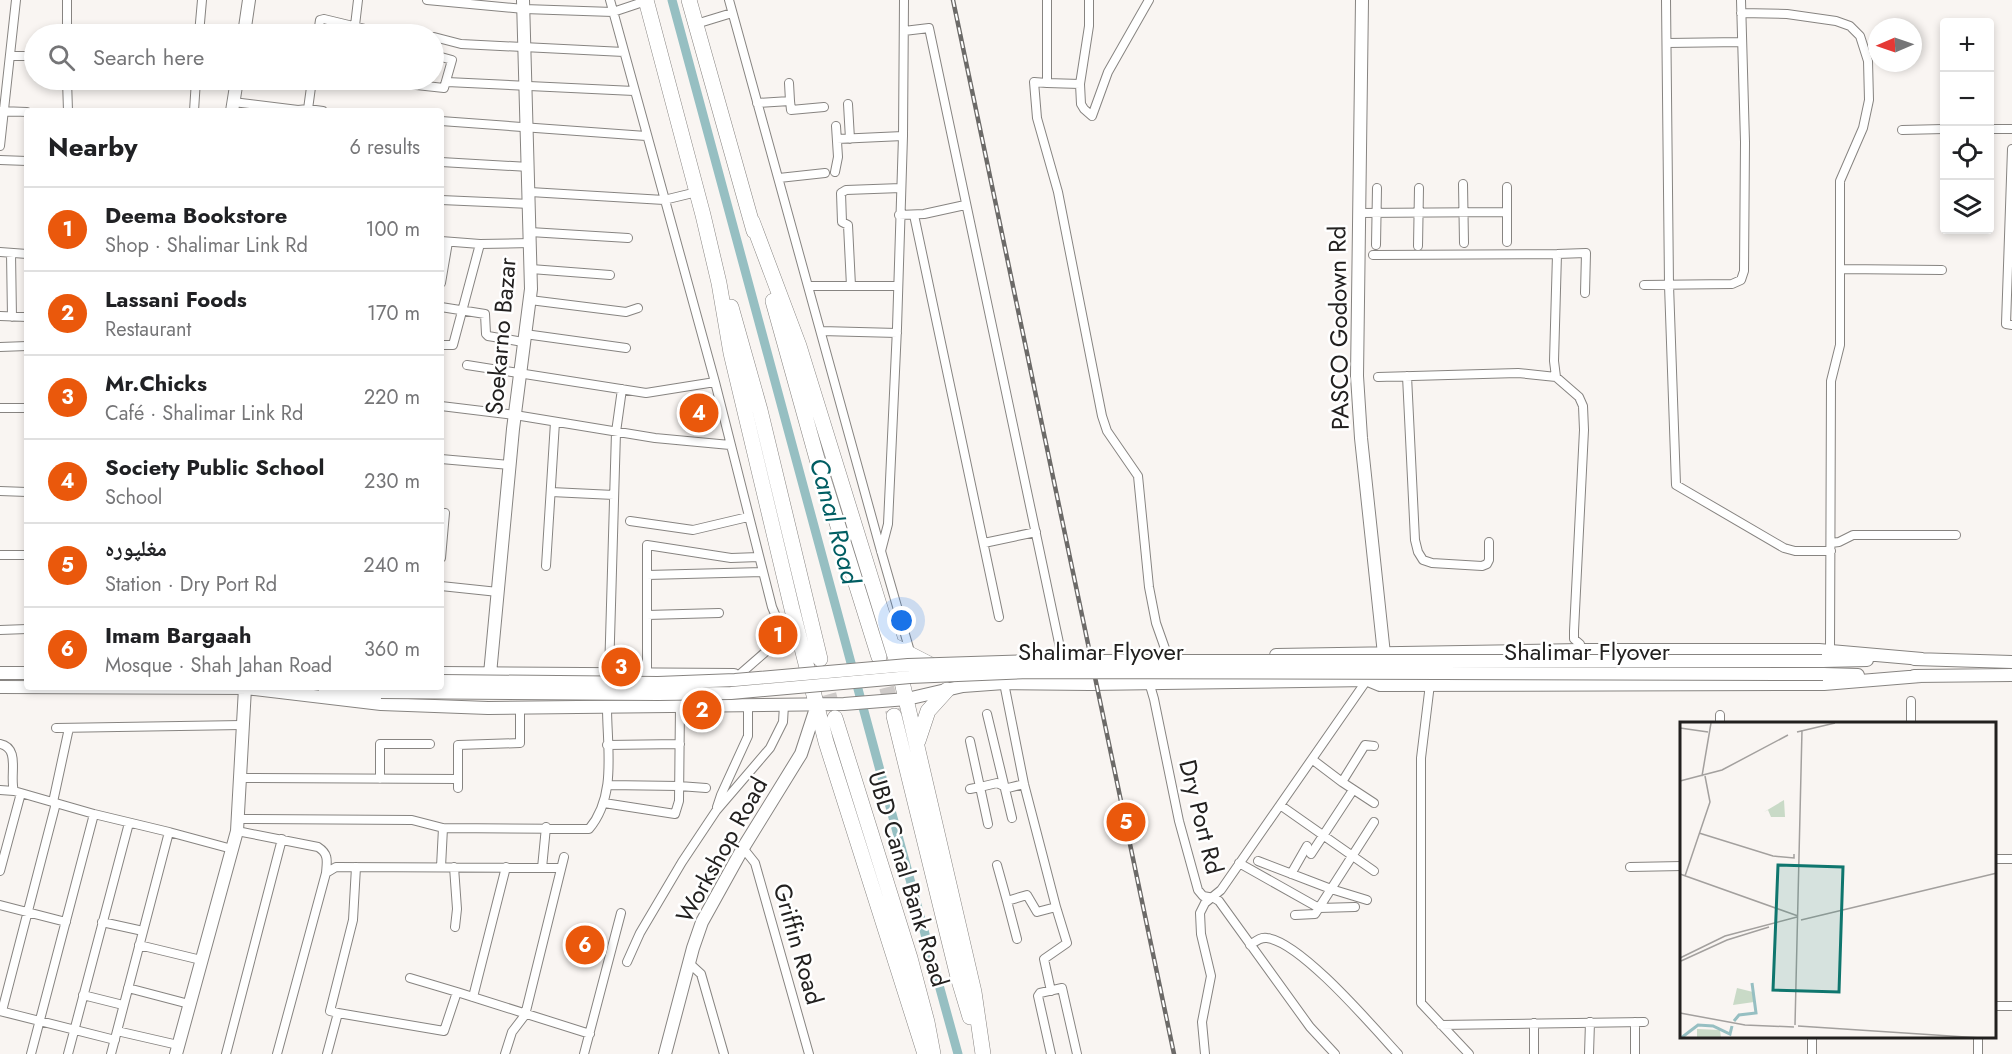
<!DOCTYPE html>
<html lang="en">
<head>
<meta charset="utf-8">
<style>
  :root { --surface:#fff; --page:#f6f6f6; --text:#202124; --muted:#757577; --line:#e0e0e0; --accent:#ea580c }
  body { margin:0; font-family:Jost,"Noto Naskh Arabic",sans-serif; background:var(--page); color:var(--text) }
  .controls { position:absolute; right:18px; top:18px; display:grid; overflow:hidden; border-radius:6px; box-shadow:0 3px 9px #0003 }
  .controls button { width:54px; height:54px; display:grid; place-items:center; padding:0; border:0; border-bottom:2px solid var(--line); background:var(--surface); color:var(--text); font:30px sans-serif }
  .compass { position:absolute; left:1868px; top:18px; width:54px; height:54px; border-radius:50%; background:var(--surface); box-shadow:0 3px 9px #0003; rotate:268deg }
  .you { position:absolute; left:902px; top:621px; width:21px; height:21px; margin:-15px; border:4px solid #fff; border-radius:50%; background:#1a73e8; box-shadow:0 0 0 9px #1a73e833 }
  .badge { display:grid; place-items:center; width:39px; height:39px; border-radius:50%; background:var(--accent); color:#fff; font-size:20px; font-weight:700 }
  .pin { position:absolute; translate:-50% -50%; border:3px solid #fff; box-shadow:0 2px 6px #0006 }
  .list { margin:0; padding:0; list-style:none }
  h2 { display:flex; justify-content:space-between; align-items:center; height:78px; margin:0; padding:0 24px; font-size:26px }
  h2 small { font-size:20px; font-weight:400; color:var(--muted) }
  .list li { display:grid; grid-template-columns:39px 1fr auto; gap:18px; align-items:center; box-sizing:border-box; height:84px; padding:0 24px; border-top:2px solid var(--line) }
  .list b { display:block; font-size:22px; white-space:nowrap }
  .list p { margin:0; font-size:20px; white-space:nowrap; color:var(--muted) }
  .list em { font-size:20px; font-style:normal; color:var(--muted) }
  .icon { flex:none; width:33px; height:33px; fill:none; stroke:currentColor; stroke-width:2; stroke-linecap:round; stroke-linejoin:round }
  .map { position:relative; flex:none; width:2012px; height:1054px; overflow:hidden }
  .search { position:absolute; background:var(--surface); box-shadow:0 3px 9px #0003; left:24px; top:24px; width:420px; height:66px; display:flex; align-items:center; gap:15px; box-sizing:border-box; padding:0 21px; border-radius:33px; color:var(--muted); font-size:22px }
  .panel { position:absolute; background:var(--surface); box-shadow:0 3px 9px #0003; left:24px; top:108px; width:420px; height:582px; border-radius:6px }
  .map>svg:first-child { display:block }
</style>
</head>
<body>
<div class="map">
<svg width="2012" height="1054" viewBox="0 0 2012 1054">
  <rect width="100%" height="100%" fill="#f9f5f2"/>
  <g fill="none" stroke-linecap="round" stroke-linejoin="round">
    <path stroke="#96bfc2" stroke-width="9" d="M672,0L878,763L958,1054"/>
    <path stroke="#cecac8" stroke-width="15" stroke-dasharray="15 8" stroke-linecap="butt" d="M881,665L893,712
      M823,672L835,718"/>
    <g stroke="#878481" stroke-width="10">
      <path id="street" d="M67,0V34
        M427,0L524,9L613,12L646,1
        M610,0L715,382L772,607L780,626L778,641L739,675
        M729,0L881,551L911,655
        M1047,0V83L1080,84
        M1089,0V26L1080,84L1081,104L1084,109L1092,116L1108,72L1149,0
        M1666,0L1669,285L1676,485L1784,548L1795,551H1831
        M1741,13L1787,14L1836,21L1850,26L1860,36L1868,61L1869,100L1863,128L1840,181V345L1831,381L1830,650
        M696,24L732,13
        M405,31L421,34
        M904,31L929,28L1062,657
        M199,34L202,0
        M318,34L320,20L324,19L386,34
        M354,34L358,0
        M434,37L461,44L624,52
        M1667,43L1742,42
        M10,56H34
        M67,80L68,111
        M370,80L444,88L452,60L434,55
        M447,82L634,91
        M1047,83L1034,82L1037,118L1058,192L1102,416L1107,431L1138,476L1149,587L1156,623L1168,657
        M790,101L791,110L824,107
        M233,102L298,110L308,109L323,111
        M757,103L790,101L789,83
        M848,104L850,139
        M308,109L312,80
        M0,111L27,112
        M194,111L196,80
        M441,121L646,136
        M1990,129H2012
        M1902,130L1944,129
        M837,139L903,136
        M0,146L16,0
        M2012,149L2006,324L2012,325
        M0,160L27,161
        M441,162L529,167
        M835,172L838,157L836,126
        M779,178L825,173
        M1463,184L1464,243
        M530,192L664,200L697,192
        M441,200L530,204
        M1358,213L1507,212
        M899,215L924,214L965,205
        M914,215L999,617
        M530,232L628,238
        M441,241L480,244L531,243
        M1507,242V187
        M1376,245L1377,188
        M1418,246L1419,188
        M0,252L27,254
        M11,253L12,317
        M1373,255L1557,254L1586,253L1585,293
        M531,269L610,275
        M1840,269L1942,270
        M441,283L448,242
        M1644,285L1732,284L1741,280L1744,271L1745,142L1741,0
        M809,286H898
        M851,286L848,225L842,222L841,193L846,190L901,188
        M530,300L626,312L638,308
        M441,307L485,314L486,334L488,336L523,342
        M0,316L27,317
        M821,331L897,333
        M525,334L626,348
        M441,345H453L480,244
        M0,347L27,346
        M467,365L646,393L715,382
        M1407,376L1415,540L1418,552L1423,560L1432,563L1482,566L1487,564L1489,560V542
        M1378,377L1518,373L1556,377L1579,397L1583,406L1584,430L1574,631V639L1580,644V650
        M1556,377L1554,361L1557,254
        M441,406L515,415L655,438L730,445
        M0,408H27
        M441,459L510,465
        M0,491L27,492
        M551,492L614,495
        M630,521L693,530L748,517
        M984,543L1036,532
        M1831,543L1839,542L1853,535H1956
        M881,551L888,524L897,328L903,136L904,0
        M0,555H27
        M441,558L445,513
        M546,566L555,422
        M647,575L763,572
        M441,586L498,592
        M647,615L719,613
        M0,630L27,629
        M609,674L616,432L622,389
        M647,674V545L731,558L759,557
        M1149,682L1154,699L1179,821L1198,890L1203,896L1214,898L1219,901L1310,1027L1335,1054
        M1004,683L1024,784L1056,907L1037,912L1027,895L1007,901L1017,939
        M1430,684L1421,758V1003L1469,1054
        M1911,701V724
        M987,714L1012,818
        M1720,715V724
        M56,728L242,725
        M970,741L980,787L997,783L1008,788L1024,784
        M0,744C21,748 9,776 14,791L94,814L169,832
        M607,745L680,744
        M1313,760L1342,782L1374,803
        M240,778L458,779
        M380,779V744H430
        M1342,782L1365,745L1374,746
        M608,785L679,786L706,788
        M458,788V745L520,743V708
        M970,789L980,787L988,824
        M0,790L14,791
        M53,802L69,728
        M604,803L675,814L679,801L680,706
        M1280,805L1374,871
        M717,807L721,795L748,736V706
        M238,819L412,820L443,828L589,829C617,796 607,748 607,707
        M237,831L318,847C329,854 327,861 326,873
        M743,848L755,863L809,1054
        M1311,854L1353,790
        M1996,859H2012
        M1258,861L1331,889L1367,900
        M1239,863L1319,908L1355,907
        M997,865L1007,901
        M441,867L443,828
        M454,867L457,909L455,927
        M1630,867L1682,866
        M542,868L546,827
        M0,871L21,793
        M1291,874L1307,846
        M0,905L66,922
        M1295,915L1315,914L1374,822
        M102,922L143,931
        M139,945L201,960
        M1250,945C1256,941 1260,937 1267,938C1301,942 1373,1027 1398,1054
        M627,962L640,933L682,862L716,811L770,748L783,722L784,705
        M689,963L701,974L724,1054
        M410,978L457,992
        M128,988L189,1004
        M1051,991L1044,959L1067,943L1056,907
        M83,995L123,1005
        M473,997L506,867
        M1996,1006H2012
        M0,1011L115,1040
        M2,1011L56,803
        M338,1013L330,1011L353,920L356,867
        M1534,1023V1054
        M1441,1025L1644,1022
        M117,1031L178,1045
        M1812,1038V1054
        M31,1054L94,814
        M68,1054L129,823
        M111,1054L169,832L232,849
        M226,1054L282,839
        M277,1054L326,873L336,867L561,868
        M327,1054L338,1013L444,1031L457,992L590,1034
        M505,1054L512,1032L525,1015L564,857
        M584,1054L621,913
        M1051,1054L1038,996L1040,993L1062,988L1077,1054
        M1205,1054L1202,1022L1211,976L1201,934L1200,913L1205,903L1221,890L1369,677
        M1589,1054L1590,1022
        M1635,1054V1022
        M1978,1054V1038"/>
    </g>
    <g stroke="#878481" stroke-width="14">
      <path id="secondary" d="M1362,0L1357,376L1361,438L1384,654
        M244,34L249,0
        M232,111L237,80
        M1276,655L1580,650H1819L1922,659
        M1914,659L2012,662
        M1822,661L1867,660
        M0,673H27
        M441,673L734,675
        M490,674L513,429L531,289L523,0
        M1823,674L1858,675
        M1914,676L2012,675
        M0,687L253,688
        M245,688L381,704L488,708L844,704L907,699L963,686L1004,683L1090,684L1368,680L1380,685L1824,684L1921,676
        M325,690L381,692
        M176,1054L237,831L245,688
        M665,1054L693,948L702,922L743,848L801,754L817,705"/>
    </g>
    <g stroke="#878481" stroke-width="16">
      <path id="highway" d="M646,0L703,215L719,283L731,353L792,609L826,742L925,1054
        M689,0L754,231
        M752,221L799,346L899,669L974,992L983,1054
        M773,301L817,459L879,657
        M731,307L760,410L820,659
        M892,645L933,666
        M894,716L958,977L970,1017
        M835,718L910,958L927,1022L933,1054
        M918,741L928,711L947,690"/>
    </g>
    <use href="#street" stroke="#fff" stroke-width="8"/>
    <use href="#secondary" stroke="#fff" stroke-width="12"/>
    <use href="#highway" stroke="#fff" stroke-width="15"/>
    <g stroke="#6c6a68" stroke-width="4.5">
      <path id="rail" d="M953,0L1174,1054"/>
    </g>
    <use href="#rail" stroke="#fff" stroke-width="2" stroke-dasharray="7" stroke-linecap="butt"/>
    <g stroke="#878481" stroke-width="14" stroke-linecap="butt">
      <path id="secondary-bridge" d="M441,681L658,683L735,680L908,665L1035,661H1822
        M381,692L658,694L731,693L910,677L1029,672L1823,674"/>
    </g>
    <use href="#secondary-bridge" stroke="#fff" stroke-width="12"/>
  </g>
  <g text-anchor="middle" stroke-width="5" stroke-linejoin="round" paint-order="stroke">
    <g font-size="24" fill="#22201f" stroke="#fff">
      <text transform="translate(1339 328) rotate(-91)" y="8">PASCO Godown Rd</text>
      <text transform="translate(501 336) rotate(-85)" y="8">Soekarno Bazar</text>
      <text x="1101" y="660">Shalimar Flyover</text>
      <text x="1587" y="660">Shalimar Flyover</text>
      <text transform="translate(1201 817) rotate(76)" y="8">Dry Port Rd</text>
      <text transform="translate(722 850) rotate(-61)" y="8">Workshop Road</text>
      <text transform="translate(908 879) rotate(73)" y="8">UBD Canal Bank Road</text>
      <text transform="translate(798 944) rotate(74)" y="8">Griffin Road</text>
    </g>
    <g font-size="26" font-style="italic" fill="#005d62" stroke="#fff">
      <text transform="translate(835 521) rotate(75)" y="9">Canal Road</text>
    </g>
  </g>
  <g transform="translate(1680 722)">
    <rect width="316" height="316" fill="#f9f5f2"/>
    <path d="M104,78L105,95H91L88,88L84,90ZM57,266L73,270L74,280L53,283ZM17,307L40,308L41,316H17Z" fill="#c9dac7"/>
    <path fill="none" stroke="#96bfc2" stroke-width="3" d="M54,299L59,293L76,291L72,261M1,316L18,303L33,304L50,312L52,304"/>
    <path fill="none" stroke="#a3a09e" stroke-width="1.5" d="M0,6L28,10M117,10L155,1M22,54L31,1M0,59L42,48L108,13M19,111L93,134L114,136V132M0,152L118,194M5,154L30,80L25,54M121,198L317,151M0,236L45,214L117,195M1,239L47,218L89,205M0,291L65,303L114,305M115,303L122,8M118,304L301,316"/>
    <path fill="#0f766e" fill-opacity="0.15" stroke="#0f766e" stroke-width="3" d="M98,143L163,145L159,270L93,268Z"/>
    <rect width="316" height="316" fill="none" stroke="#22201f" stroke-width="3"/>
  </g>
</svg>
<div class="controls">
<button>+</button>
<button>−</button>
<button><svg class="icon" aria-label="locate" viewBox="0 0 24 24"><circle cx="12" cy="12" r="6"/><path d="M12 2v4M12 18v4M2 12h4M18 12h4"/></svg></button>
<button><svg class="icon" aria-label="layers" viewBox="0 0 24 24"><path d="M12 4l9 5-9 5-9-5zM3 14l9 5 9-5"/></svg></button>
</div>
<svg class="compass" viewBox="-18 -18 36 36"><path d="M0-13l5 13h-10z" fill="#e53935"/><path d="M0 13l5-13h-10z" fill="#757577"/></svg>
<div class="you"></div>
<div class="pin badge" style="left:778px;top:635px">1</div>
<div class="pin badge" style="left:702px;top:710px">2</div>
<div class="pin badge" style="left:621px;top:667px">3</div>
<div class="pin badge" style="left:699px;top:413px">4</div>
<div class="pin badge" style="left:1126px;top:822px">5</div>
<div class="pin badge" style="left:585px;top:945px">6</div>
<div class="search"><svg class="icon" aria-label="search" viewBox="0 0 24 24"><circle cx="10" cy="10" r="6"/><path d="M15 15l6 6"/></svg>Search here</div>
<section class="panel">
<h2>Nearby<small>6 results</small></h2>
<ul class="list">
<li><span class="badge">1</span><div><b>Deema Bookstore</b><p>Shop · Shalimar Link Rd</p></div><em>100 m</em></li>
<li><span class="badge">2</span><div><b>Lassani Foods</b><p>Restaurant</p></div><em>170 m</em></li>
<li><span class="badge">3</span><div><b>Mr.Chicks</b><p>Café · Shalimar Link Rd</p></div><em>220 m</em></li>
<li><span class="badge">4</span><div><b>Society Public School</b><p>School</p></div><em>230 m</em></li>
<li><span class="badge">5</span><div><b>مغلپورہ</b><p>Station · Dry Port Rd</p></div><em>240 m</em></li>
<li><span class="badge">6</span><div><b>Imam Bargaah</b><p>Mosque · Shah Jahan Road</p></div><em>360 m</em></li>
</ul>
</section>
</div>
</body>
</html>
